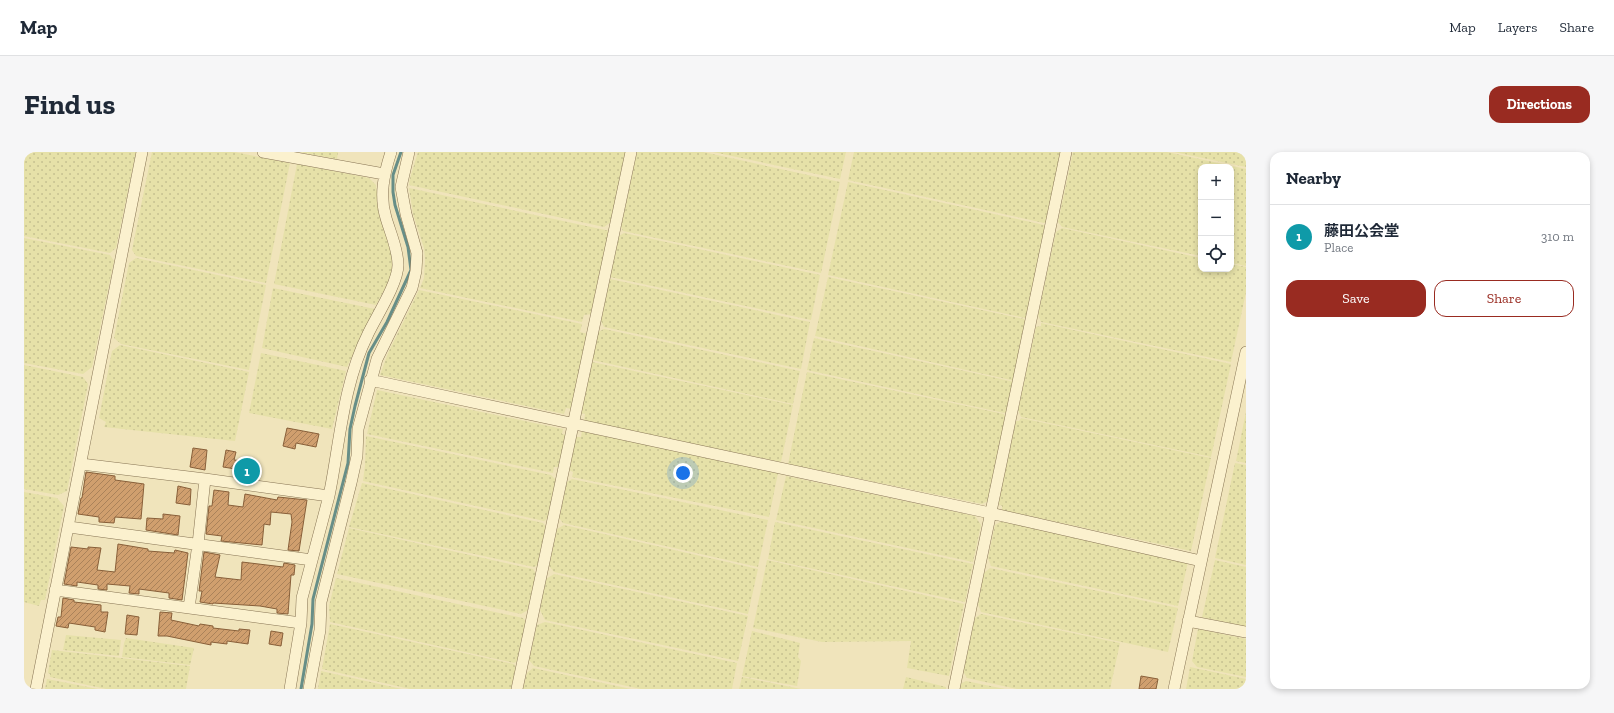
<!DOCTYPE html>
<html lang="en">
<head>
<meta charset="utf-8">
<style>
  :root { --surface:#fff; --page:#f6f6f7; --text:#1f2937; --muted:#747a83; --line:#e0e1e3; --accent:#992b21 }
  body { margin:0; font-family:"Zilla Slab","Noto Sans JP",serif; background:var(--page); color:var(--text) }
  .controls { position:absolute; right:12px; top:12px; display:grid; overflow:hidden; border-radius:8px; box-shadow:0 2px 6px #0003 }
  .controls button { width:36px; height:36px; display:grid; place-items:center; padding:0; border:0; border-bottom:1px solid var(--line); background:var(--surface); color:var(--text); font:20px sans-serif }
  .you { position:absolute; left:659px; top:321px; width:14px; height:14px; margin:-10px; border:3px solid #fff; border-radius:50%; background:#1a73e8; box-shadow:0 0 0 6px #1a73e833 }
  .badge { display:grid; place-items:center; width:26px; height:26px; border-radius:50%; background:var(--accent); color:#fff; font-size:13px; font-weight:700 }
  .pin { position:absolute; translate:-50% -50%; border:2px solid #fff; box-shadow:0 1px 4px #0006 }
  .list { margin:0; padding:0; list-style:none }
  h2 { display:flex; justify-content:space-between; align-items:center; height:52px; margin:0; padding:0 16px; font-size:17px }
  h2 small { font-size:13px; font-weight:400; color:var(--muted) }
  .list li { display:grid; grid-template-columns:26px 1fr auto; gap:12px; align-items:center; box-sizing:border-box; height:64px; padding:0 16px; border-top:1px solid var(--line) }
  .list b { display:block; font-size:15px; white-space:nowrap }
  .list p { margin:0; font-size:13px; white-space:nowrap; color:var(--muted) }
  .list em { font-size:13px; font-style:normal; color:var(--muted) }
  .actions { display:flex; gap:8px; padding:12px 16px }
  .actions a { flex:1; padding:9px 0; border:1px solid var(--accent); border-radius:12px; text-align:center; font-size:14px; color:var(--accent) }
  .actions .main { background:var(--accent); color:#fff }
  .icon { flex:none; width:22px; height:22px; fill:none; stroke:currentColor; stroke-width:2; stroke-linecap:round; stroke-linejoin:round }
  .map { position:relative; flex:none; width:1222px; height:537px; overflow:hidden; border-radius:12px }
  header { display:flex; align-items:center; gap:24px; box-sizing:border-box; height:56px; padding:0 20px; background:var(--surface); border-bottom:1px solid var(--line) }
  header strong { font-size:19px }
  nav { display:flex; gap:22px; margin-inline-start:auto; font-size:14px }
  .intro { display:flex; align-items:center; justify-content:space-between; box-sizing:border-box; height:96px; padding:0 24px }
  h1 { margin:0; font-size:28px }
  .button { padding:10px 18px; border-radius:12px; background:var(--accent); color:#fff; font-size:14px; font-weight:700 }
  main { display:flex; gap:24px; padding:0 24px }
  aside { flex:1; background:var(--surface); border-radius:12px; box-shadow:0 2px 6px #0003 }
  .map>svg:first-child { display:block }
</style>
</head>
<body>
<header>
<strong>Map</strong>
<nav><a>Map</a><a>Layers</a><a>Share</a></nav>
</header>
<div class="intro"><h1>Find us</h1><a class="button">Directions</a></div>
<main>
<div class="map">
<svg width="1222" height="537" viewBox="0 0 1222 537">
  <defs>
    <pattern id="farmland-dots" width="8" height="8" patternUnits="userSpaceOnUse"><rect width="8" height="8" fill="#e6e1a8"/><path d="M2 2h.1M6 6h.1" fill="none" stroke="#c6c190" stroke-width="1.8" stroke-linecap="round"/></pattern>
    <pattern id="building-hatch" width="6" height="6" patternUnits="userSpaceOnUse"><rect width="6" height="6" fill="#d09f6e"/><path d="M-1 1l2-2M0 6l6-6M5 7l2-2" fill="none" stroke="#aa825a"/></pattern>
  </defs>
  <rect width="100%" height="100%" fill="#f0e4bb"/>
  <path fill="url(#farmland-dots)" d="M0,0H112L92,96L86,101L0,84Z
    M128,0H210L266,11L242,131L112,104L108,98Z
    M275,0H314L313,7Z
    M394,0H602L587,70L580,75L385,33L386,26Z
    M613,0H679L816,30L797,121L599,79L597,75Z
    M689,0H822L816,27Z
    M830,0H1040L1026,68L1020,71L824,28Z
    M1049,0H1143L1222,17V114L1207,111V15H1177V104L1038,75L1034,70Z
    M1150,0H1222V15Z
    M273,12L345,26L352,33L355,56L368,99L369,114L366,127L352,153L250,132Z
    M824,30L1020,73L1023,80L1006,162L1001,166L804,123Z
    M385,36L586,79L568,162L560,163L558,170L396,136L400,126L401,107L400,96L389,62Z
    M1038,76L1177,106V117H1207V112L1222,115V140L1207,210L1017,170L1014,163L1032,80Z
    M600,81L796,123L787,168L586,125L595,84Z
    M0,86L86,103L90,109L68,215L59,222L0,211Z
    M112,106L242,133L225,218L97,192L90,186L105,111Z
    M804,125L1000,167L1003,172L991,229L791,184Z
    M586,127L786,170L777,217L580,175L577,169Z
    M249,136L351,157L323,215L238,196Z
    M395,138L558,172L556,180L564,182L548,257L542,256L540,262L356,223L364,201Z
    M1017,171L1207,212L1187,305L997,265L994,258L1012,175L1017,174Z
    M580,177L776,219L769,252L568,208L574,180Z
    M790,186L991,230L985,259L980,261L783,218Z
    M96,193L225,220L211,289L80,275L82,270L75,266L88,199Z
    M237,201L322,219L308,277L225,261Z
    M568,210L769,253L757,310L560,269L561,262L557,261Z
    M0,213L59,225L64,232L43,339L34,343L0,337Z
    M783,220L980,262L983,268L966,348L958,352L764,312Z
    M353,238L539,277L538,282L542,283L535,315H530L529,321L343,282Z
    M1222,260V311L1212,309Z
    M997,266L1187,306L1167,399L978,358V354L974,352L992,269H995Z
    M558,279L754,321L745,365L548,325L549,320L545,318L552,285H557Z
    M342,284L527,323L532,328L524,366L520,369L339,329L341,313Z
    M1211,311L1222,313V413L1191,406Z
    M762,324L951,364L957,373L949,410L752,368Z
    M548,327L744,368L734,415L539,371L535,366L543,330Z
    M338,331L519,371L522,375L514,413L510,415L325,375Z
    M0,340L33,346L40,354L21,448H17L15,454L0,450Z
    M978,369L1164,410L1154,454L967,414L964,406L971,373Z
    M751,370L949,412L941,450L744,407Z
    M540,373L734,417L724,462L530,420L525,414L533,377Z
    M325,376L509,417L512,422L504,458L497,462L313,422Z
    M743,408L940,452L925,524L883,516L887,489L798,490L729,476Z
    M1191,408L1222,415V475L1178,465Z
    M966,416L1154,456L1144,500L957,460L954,452L960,421Z
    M530,422L724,464L714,509L521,468L516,458L522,427Z
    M312,426L499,466L502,470L493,509L490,511L306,470L305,454Z
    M957,462L1096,491L1086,537H993L943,526L939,519L951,466Z
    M521,470L713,511L708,537H617L510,514L505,508L513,473Z
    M306,472L490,512L492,516L487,537H386L298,517Z
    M1174,477L1222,487V525L1173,515L1168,509Z
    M728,479L776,491L774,505L777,509L773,534L718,524Z
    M42,483L97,488L95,504L39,498Z
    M102,486L170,496L166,513L98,505L100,491Z
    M28,498L166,514L162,537H82L26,525V522L24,521Z
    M1166,515L1222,527V537H1162Z
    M509,516L607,537H499L503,521Z
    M297,519L378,537H294Z
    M718,525L777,537H715Z
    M882,525L922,535V537H879Z
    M23,527L74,537H21Z
    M942,529L981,537H935L936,532Z"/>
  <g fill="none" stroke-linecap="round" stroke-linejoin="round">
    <path stroke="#678e87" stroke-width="3" d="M277,537L288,472L289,447L324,311L326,277L331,254L345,201L363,170L387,118L384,95L371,53L369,40V23L377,0"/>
  </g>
  <path fill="url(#building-hatch)" stroke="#885f39" d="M263,276L295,282L292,295L272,291L271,297L259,294Z
    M169,296L183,298L181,318L166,315Z
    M202,298L212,300L210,308L230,310L228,326L217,325L218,318L199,315Z
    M62,320L91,324V328L120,332L117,367L91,365L90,371L75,370V365L54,362L57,346H58Z
    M154,334L167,337L166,353L152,351Z
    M190,338L205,340L204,353L219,355L221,342L253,348L254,345L283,348L275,399L264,398L268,370L267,362L247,360L246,373L240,372L238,393L197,389L198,384L182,382L185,354H188Z
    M139,362L156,364L154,383L122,378L123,366L139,367Z
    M94,392L124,397V399L150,401L151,398L164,401L158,448L145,446V441L115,437V442L105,441L106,434L83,432V438L74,437V433L53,430V434L40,432L47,395L64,397V395L77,396L73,418L91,420Z
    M180,400L196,403L191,425L217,428L218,410L259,415L260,411L271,413L270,423H267L264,462L253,461V457L236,454L189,451V452L176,450L178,439H175Z
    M39,446L50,448V450L77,453V460H84L81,480L71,478V475L45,471L44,476L32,474L34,465H37Z
    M136,460L148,461L147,468L175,474L176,472L189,474V476L215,479V477L226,478L224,492L203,489V492L187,490V493L143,484H134Z
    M103,463L115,465L113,483L101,482Z
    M247,479L259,481L257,494L245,492Z
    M1117,524L1134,527L1132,537H1115Z"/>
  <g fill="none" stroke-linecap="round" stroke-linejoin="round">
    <g stroke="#877454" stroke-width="12">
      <path id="minor" d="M239,0L360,22
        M346,228L966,361L1177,409
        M57,312L181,327L305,344L278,446L277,471L266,537
        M305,344C316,290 319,232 344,182C352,165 374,131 374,113C374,97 366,80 362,66C355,43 360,22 367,0
        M45,375L288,408
        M31,438L277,471
        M165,456L174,392L181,327
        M1164,469L1222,480
        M12,537L118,0
        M285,537L296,478L297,450L327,331L333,304L334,277L353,207L388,136L392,119L393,101L382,62L377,35L385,0
        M493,537L607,0
        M930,537L1042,0
        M1150,537L1222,200"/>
    </g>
    <use href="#minor" stroke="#fbf1ce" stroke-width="11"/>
  </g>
</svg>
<div class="controls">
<button>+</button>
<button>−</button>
<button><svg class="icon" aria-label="locate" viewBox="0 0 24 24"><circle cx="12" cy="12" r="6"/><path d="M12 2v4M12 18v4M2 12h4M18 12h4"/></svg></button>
</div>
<div class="you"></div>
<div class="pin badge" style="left:223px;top:319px;background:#0f9aa8">1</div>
</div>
<aside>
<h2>Nearby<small></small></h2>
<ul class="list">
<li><span class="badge" style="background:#0f9aa8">1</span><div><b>藤田公会堂</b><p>Place</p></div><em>310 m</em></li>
</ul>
<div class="actions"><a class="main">Save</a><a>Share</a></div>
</aside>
</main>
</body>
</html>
